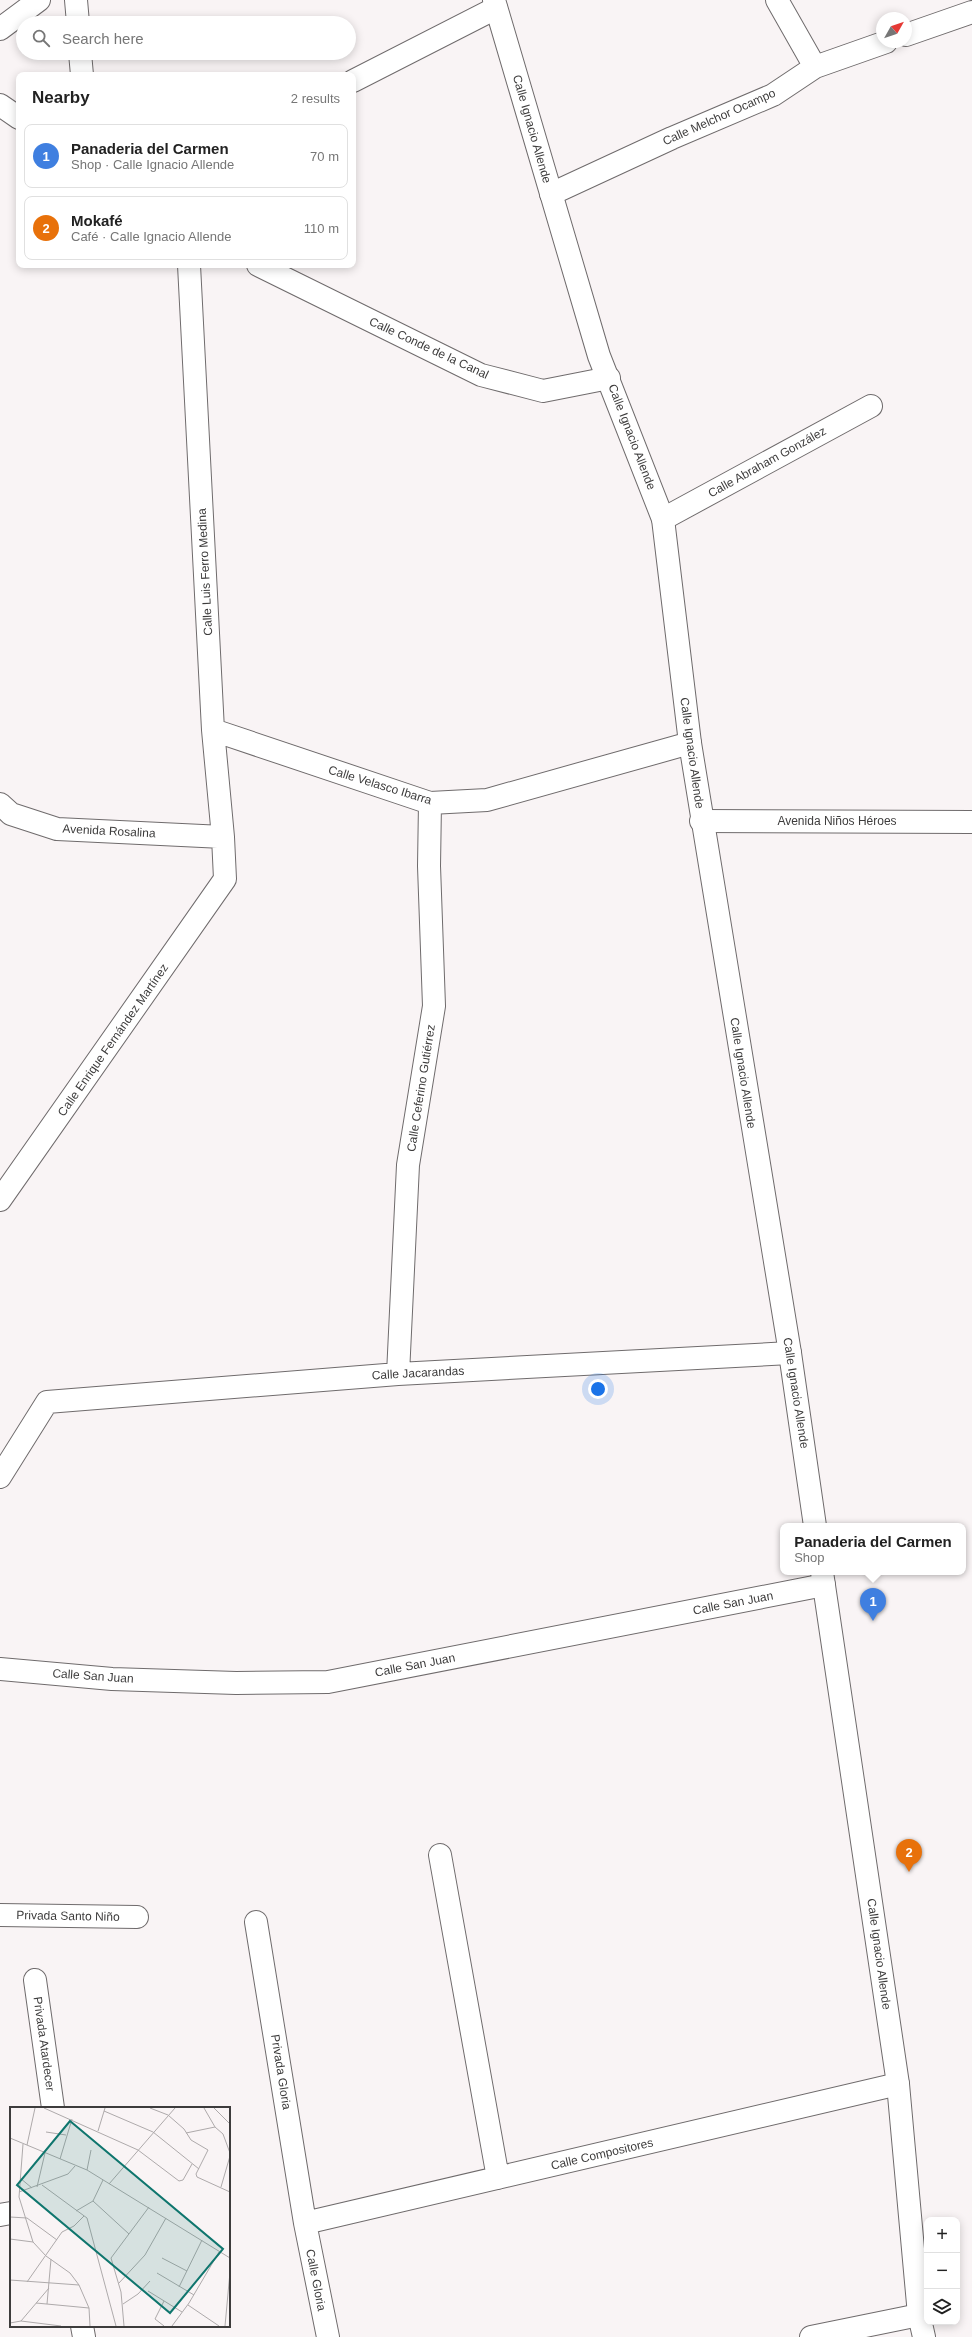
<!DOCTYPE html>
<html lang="en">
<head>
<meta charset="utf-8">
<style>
  :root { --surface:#fff; --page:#f6f6f6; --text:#222; --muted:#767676; --line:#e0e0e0; --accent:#db2777 }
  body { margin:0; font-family:Arial,sans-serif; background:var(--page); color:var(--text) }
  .controls { position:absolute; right:12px; bottom:12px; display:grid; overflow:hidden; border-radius:8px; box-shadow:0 2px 10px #0003 }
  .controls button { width:36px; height:36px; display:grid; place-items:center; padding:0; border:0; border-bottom:1px solid var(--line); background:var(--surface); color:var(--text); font:20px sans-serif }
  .compass { position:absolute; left:876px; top:12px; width:36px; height:36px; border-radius:50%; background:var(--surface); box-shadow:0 2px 10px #0003; rotate:50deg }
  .you { position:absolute; left:598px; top:1389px; width:14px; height:14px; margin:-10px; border:3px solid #fff; border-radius:50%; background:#1a73e8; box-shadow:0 0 0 6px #1a73e833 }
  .badge { display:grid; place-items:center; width:26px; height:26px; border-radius:50%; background:var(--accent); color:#fff; font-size:13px; font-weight:700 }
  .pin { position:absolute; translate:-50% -33px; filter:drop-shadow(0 1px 2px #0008) }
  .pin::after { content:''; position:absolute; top:21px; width:14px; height:12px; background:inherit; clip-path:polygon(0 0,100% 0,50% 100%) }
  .popup { position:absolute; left:780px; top:1523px; width:186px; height:52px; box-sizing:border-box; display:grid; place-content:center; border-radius:8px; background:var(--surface); filter:drop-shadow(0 1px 3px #0005); font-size:13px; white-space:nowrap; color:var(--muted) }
  .popup b { font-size:15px; color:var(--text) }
  .popup::after { content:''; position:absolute; left:50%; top:100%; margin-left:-8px; border:8px solid transparent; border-top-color:var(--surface) }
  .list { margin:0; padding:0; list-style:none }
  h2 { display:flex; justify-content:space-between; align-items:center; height:52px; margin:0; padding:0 16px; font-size:17px }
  h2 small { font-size:13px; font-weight:400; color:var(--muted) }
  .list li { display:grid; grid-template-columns:26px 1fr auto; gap:12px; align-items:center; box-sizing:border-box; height:64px; margin:0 8px 8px; padding:0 8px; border:1px solid var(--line); border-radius:8px }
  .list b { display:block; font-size:15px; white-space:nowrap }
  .list p { margin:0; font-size:13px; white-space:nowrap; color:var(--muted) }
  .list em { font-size:13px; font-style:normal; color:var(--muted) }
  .icon { flex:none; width:22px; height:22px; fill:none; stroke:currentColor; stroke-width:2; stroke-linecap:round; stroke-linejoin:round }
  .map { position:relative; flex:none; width:972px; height:2337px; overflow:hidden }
  .search { position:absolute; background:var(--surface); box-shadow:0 2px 10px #0003; left:16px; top:16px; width:340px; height:44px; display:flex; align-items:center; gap:10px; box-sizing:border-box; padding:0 14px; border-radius:22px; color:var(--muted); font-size:15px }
  .panel { position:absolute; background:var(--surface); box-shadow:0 2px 10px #0003; left:16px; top:72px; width:340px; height:196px; border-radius:8px }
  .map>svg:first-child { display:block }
</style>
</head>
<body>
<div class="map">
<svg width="972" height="2337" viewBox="0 0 972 2337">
  <rect width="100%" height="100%" fill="#f9f4f5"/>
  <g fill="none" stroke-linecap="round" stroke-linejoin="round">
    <g stroke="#6f6b6c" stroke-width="24">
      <path id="minor" d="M76,0L78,23
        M777,0L815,67
        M0,29L39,0
        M906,35L972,12
        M80,53L82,75
        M353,81L496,8
        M0,105L19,118
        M551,194L672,138L773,95L815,67L886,42
        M258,265L481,375L543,391L609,378
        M663,519L871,406
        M213,730L430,803L487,800L690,743
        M0,804L11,814L57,829L223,837
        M701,821L972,822
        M0,1200L225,879L223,837L213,730L189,265
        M398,1374L408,1165L434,1006L429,866L430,803
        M0,1477L47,1402L398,1374L790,1353
        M0,1669L112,1679L236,1683L328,1682L824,1585
        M440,1855L498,2178
        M0,1915L137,1917
        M256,1922L305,2223L328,2337
        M35,1980L53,2108
        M0,2215L11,2213
        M305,2223L898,2084
        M82,2326L84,2337
        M811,2337L919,2315"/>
    </g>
    <g stroke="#6f6b6c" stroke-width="24">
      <path id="tertiary" d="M494,0L599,356L663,519L690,743L790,1353L815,1526
        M822,1572L898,2084L919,2315L924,2337"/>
    </g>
    <use href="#minor" stroke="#fff" stroke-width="22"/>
    <use href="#tertiary" stroke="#fff" stroke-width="22"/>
  </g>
  <g text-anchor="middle" stroke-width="3" stroke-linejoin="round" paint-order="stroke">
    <g font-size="12" fill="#3d3c3c" stroke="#fff">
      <text transform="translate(719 117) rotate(-24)" y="4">Calle Melchor Ocampo</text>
      <text transform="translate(532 129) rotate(74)" y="4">Calle Ignacio Allende</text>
      <text transform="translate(429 348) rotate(25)" y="4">Calle Conde de la Canal</text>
      <text transform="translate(632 437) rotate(69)" y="4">Calle Ignacio Allende</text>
      <text transform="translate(767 462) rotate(-29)" y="4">Calle Abraham González</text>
      <text transform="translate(205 572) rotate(-93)" y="4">Calle Luis Ferro Medina</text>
      <text transform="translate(692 753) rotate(82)" y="4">Calle Ignacio Allende</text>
      <text transform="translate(380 785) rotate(17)" y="4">Calle Velasco Ibarra</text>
      <text x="837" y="825">Avenida Niños Héroes</text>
      <text transform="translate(109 831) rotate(3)" y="4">Avenida Rosalina</text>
      <text transform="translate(113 1040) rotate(-55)" y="4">Calle Enrique Fernández Martínez</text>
      <text transform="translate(743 1073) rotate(81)" y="4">Calle Ignacio Allende</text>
      <text transform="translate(421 1088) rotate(-81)" y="4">Calle Ceferino Gutiérrez</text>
      <text transform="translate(418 1373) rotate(-3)" y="4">Calle Jacarandas</text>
      <text transform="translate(796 1393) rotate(81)" y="4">Calle Ignacio Allende</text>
      <text transform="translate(733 1603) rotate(-11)" y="4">Calle San Juan</text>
      <text transform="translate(415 1665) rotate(-11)" y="4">Calle San Juan</text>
      <text transform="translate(93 1676) rotate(4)" y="4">Calle San Juan</text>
      <text transform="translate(68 1916) rotate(1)" y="4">Privada Santo Niño</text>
      <text transform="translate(879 1954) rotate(82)" y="4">Calle Ignacio Allende</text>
      <text transform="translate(44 2044) rotate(82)" y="4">Privada Atardecer</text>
      <text transform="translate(281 2072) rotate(81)" y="4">Privada Gloria</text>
      <text transform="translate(602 2154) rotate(-13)" y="4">Calle Compositores</text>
      <text transform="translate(316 2280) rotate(79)" y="4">Calle Gloria</text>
    </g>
  </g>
  <g transform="translate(10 2107)">
    <rect width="220" height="220" fill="#f9f4f5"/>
    <path fill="none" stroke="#aeaaab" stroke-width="1" d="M34,1L128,43L169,74L173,73L182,57M140,1L158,8L174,22L181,33L198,43L186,67L187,70L220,85M194,1L205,20L213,27L220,46M204,1L220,17M94,4L143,25L189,62M88,24L95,1M36,25L56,28M176,26L205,20M0,31L77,63L220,151M13,37L9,90L23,135L36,149L60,166L69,178L79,201L80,219M17,38L25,1M50,52L62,12M77,63L81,43M10,71L22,81M99,77L165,1M32,78L77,111L106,219M27,80L35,46M211,80L220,49M9,85L58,67L65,59M83,94L119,127M66,104L83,94L93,73M0,110L17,111L47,133M0,132L23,135M152,151L177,164M147,166L184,188M0,173L69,178M17,175L52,125L64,119L74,109M109,176L135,148L156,111M169,180L192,133M138,184L172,205M154,194L145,212L154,219M26,196L79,201M37,197L41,152M113,197L128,187L140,174M178,198L209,219M11,214L51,219M0,216L11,214L39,181M114,219L111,185L101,151L139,100M162,219L179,196L209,145M215,219L220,165"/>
    <path fill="#0f766e" fill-opacity="0.15" stroke="#0f766e" stroke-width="2" d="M60,14L213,142L160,206L7,78Z"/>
    <rect width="220" height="220" fill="none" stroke="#3d3c3c" stroke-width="2"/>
  </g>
</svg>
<div class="controls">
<button>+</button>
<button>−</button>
<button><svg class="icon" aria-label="layers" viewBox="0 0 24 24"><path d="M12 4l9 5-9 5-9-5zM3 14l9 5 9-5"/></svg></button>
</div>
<svg class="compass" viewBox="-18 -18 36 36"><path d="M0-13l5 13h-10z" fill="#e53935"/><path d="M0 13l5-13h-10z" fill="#767676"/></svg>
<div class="you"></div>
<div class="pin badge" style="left:873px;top:1621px;background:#3f7fe0">1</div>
<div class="popup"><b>Panaderia del Carmen</b>Shop</div>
<div class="pin badge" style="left:909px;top:1872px;background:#e8710a">2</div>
<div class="search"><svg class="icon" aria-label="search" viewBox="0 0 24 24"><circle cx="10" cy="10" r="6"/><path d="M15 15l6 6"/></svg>Search here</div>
<section class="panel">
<h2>Nearby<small>2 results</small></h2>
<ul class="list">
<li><span class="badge" style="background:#3f7fe0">1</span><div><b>Panaderia del Carmen</b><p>Shop · Calle Ignacio Allende</p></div><em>70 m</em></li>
<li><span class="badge" style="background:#e8710a">2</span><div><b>Mokafé</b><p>Café · Calle Ignacio Allende</p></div><em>110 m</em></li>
</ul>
</section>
</div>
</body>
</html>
